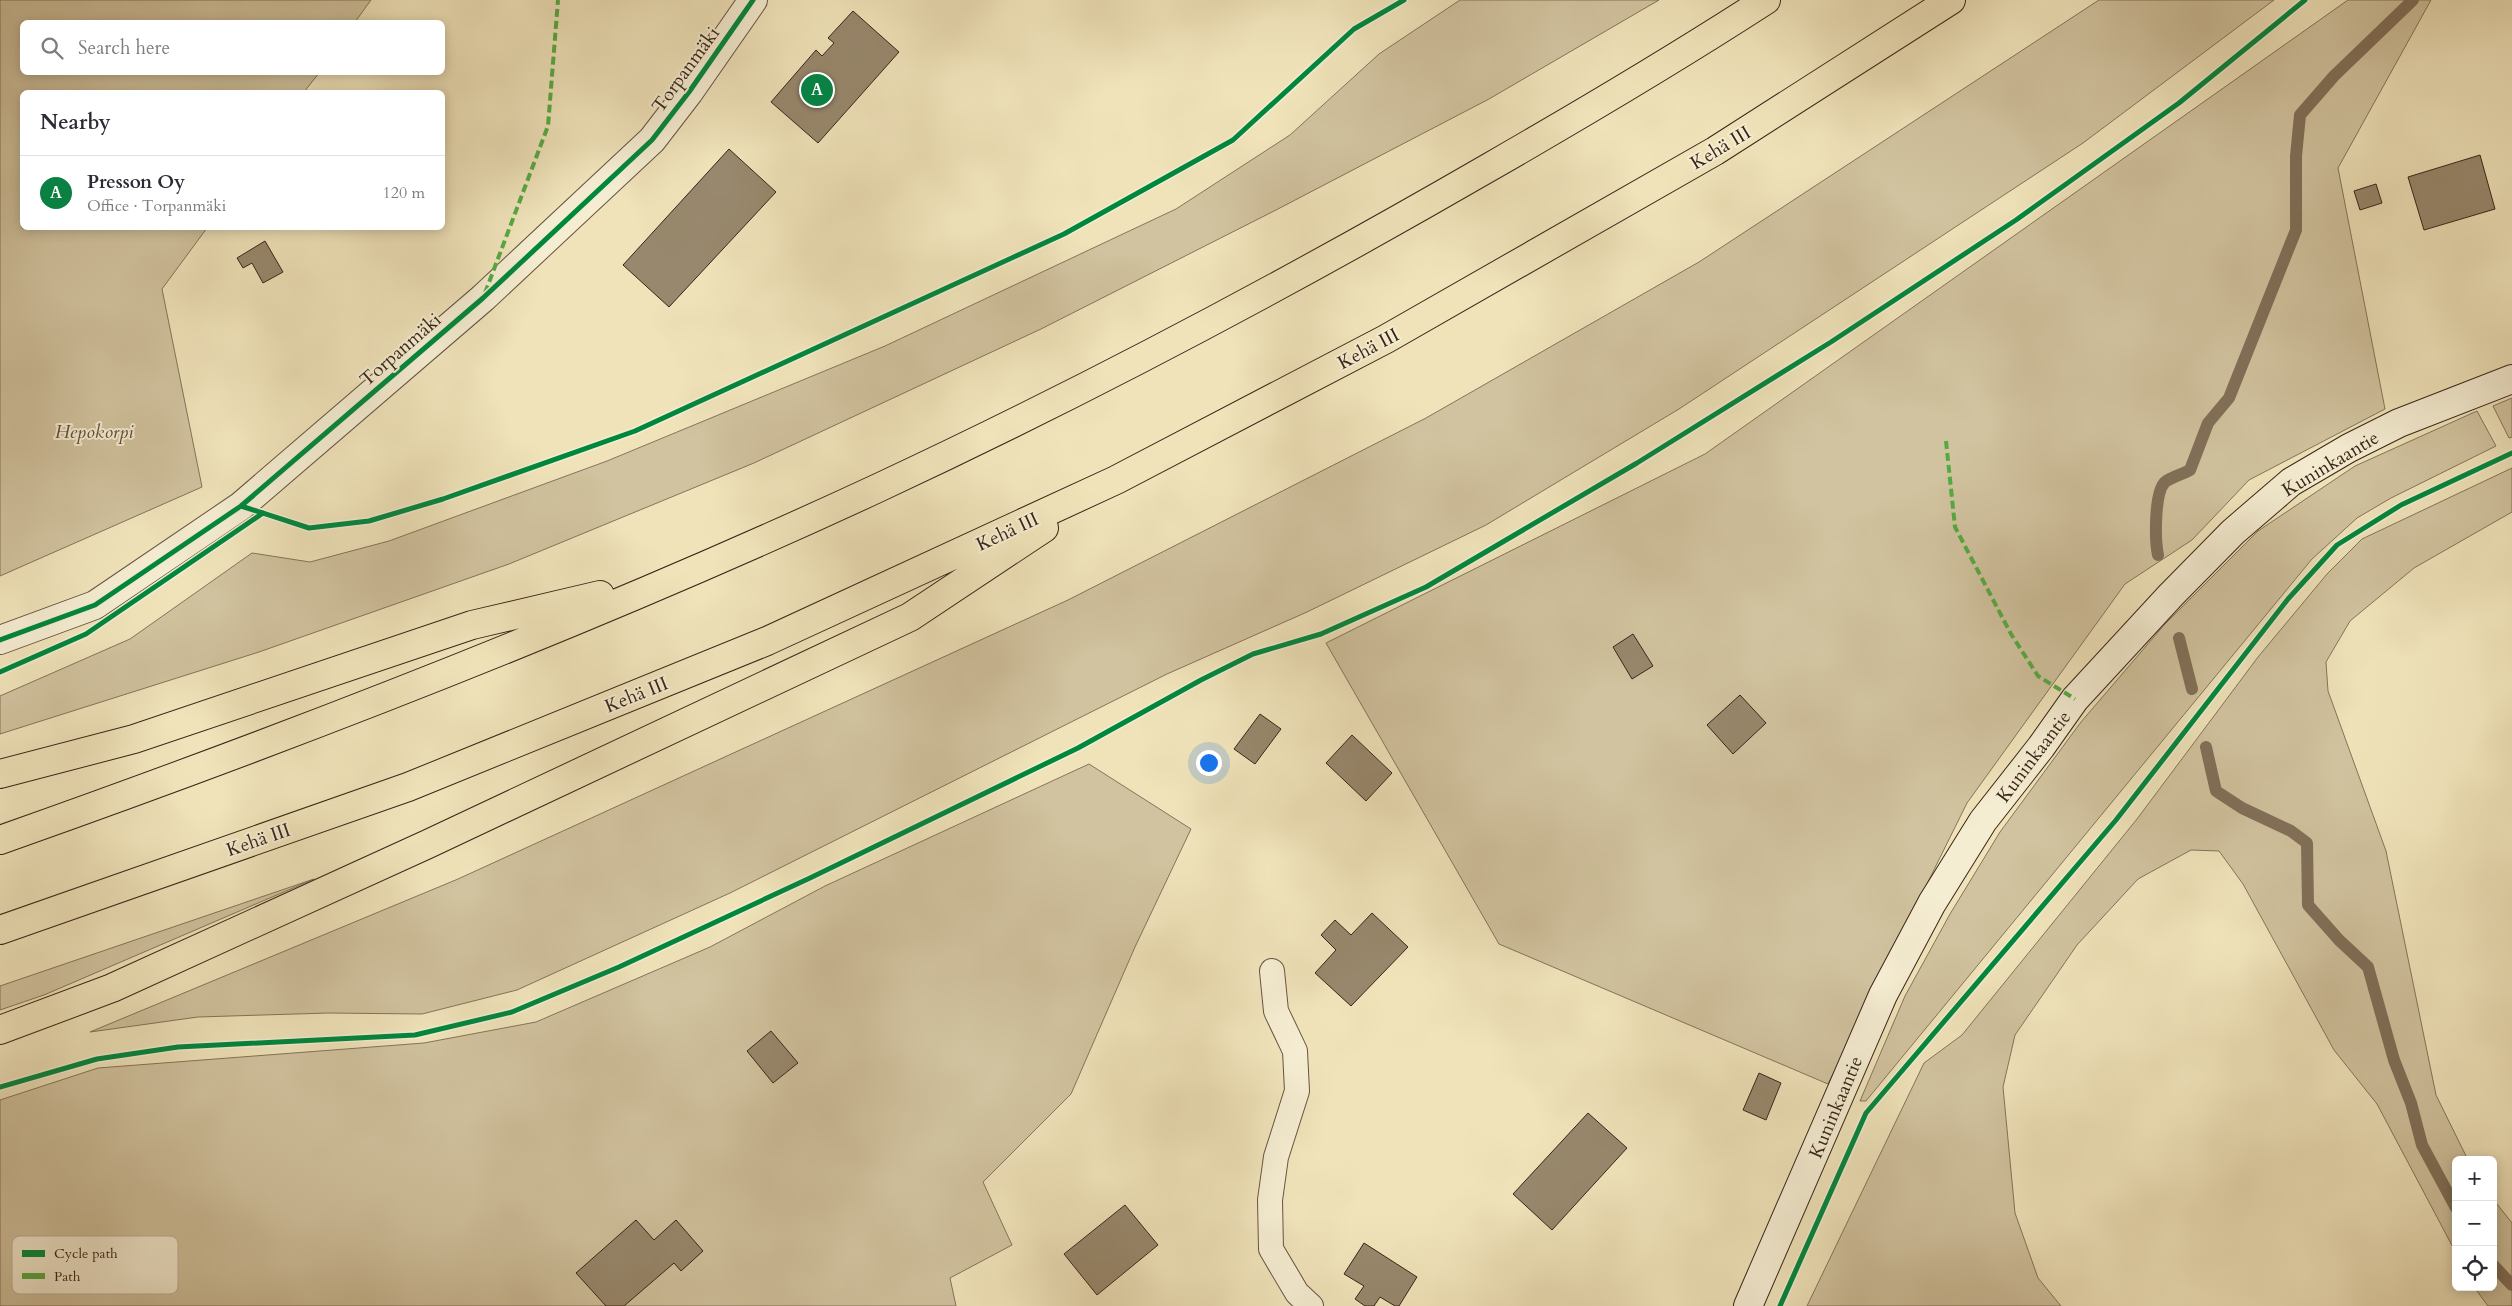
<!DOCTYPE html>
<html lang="en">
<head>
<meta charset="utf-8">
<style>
  :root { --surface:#fff; --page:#f2f2f3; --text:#2b2b33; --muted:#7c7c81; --line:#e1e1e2; --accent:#0b8043 }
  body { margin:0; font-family:Cardo,serif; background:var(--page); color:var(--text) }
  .controls { position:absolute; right:15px; bottom:15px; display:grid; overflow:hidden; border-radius:8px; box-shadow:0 2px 12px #0003 }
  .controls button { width:45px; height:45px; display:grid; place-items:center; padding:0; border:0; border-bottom:1px solid var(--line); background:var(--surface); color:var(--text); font:25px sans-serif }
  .you { position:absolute; left:1208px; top:762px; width:18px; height:18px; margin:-12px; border:4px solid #fff; border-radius:50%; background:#1a73e8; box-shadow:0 0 0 8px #1a73e833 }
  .badge { display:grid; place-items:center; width:32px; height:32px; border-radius:50%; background:var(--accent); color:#fff; font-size:16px; font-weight:700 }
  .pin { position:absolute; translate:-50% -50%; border:2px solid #fff; box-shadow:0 1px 5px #0006 }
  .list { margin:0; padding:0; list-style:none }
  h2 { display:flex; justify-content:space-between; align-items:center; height:65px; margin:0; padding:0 20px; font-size:21px }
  h2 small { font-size:16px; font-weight:400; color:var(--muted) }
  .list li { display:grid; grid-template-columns:32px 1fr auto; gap:15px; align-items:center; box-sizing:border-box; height:75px; padding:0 20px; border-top:1px solid var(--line) }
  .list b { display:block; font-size:19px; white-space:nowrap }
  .list p { margin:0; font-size:16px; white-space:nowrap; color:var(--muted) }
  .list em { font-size:16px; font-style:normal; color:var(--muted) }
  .icon { flex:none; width:28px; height:28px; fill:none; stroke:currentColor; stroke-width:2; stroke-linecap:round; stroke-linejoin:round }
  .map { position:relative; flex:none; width:2512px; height:1306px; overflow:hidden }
  .search { position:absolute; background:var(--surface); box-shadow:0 2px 12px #0003; left:20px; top:20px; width:425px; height:55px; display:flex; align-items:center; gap:12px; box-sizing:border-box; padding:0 18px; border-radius:8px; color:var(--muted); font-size:19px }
  .panel { position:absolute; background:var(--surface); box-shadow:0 2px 12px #0003; left:20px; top:90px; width:425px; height:140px; border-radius:8px }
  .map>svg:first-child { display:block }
</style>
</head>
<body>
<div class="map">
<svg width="2512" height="1306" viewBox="0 0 2512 1306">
  <rect width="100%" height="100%" fill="#f0e3ba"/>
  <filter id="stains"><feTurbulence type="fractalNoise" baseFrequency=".004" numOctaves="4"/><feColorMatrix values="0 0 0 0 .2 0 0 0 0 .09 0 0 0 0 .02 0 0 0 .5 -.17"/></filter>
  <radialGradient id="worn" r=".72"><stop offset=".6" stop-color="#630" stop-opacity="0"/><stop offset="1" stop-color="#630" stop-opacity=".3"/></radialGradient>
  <path fill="#d1c39f" stroke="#84745c" d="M0,0H371L355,22H22V72L319,73L304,92H22V228H207L162,289L202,487L0,576Z
    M1460,0H1659L1489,99L1276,210L1041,329L754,463L509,564L259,652L0,734V696L130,639L252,553L310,562L389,541L607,461L885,346L1176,209L1290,135L1379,54Z
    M2099,0H2274L2083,143L1679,409L1486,525L1307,612L1167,674L730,893L517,990L422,1014L328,1013L198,1017L90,1032L458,879L1068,600L1426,418L1699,262Z
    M2348,0H2431L2338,168L2385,409L2249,480L2192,540L2125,584L1967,803L1828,1084L1499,944L1326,643L1705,454Z
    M2512,398V437L2509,438L2493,406Z
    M2477,411L2496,446L2391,498L2357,518L2312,559L1866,1101H1860L1905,996L1950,914L2000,832L2081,722L2165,624L2258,531L2355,466Z
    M2512,468V512L2414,568L2350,621L2326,662L2328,691L2386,851L2436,1095L2468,1160H2456V1253L2377,1104L2334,1050L2243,884L2219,851L2191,850L2138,879L2077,945L2015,1035L2003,1087L2015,1213L2038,1278L2061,1306H1807L1924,1063L1962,1035L2137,819L2258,657L2327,574L2362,539Z
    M1089,764L1191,829L1135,947L1071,1094L983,1182L1012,1245L950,1278L956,1306H0V1100L98,1068L424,1043L536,1022L710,947L825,886Z
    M314,879L44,995L0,1010V986Z
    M2493,1199L2512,1223V1306H2488L2474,1287H2493Z"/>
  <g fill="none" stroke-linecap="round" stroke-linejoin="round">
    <path stroke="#817059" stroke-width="12" d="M2158,555C2155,541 2154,493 2165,482C2171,477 2183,474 2190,470L2208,423L2229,398L2296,230V156L2300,115L2334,76L2413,0
      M2179,638L2192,689
      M2206,747L2216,791L2242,808L2291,831L2307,843L2308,905L2339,940L2368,967L2394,1060L2411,1103L2422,1145L2456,1208
      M2493,1265L2512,1285"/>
  </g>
  <path fill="#98886d" stroke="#382519" d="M853,11L899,52L818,143L771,102L816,50L822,56L834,43L828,38Z
    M729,149L776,192L669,307L623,265Z
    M2480,155L2495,209L2424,230L2408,177Z
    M2376,184L2382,203L2360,210L2354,191Z
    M265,241L283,272L263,283L252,263L243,268L237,258Z
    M1633,634L1653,666L1632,679L1613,647Z
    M1740,695L1766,723L1733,754L1707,725Z
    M1260,714L1281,729L1255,764L1234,749Z
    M1352,735L1392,773L1366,801L1326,763Z
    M1372,913L1408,947L1351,1006L1315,973L1336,950L1321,935L1335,920L1351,935Z
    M771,1031L798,1063L773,1083L747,1051Z
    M1759,1073L1781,1083L1766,1120L1743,1110Z
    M1588,1113L1627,1148L1552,1230L1513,1194Z
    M1125,1205L1158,1245L1097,1295L1064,1254Z
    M636,1220L654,1240L676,1220L703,1251L681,1271L674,1263L624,1306H606L576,1273Z
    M1364,1243L1417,1277L1399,1306H1395L1380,1297L1374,1306H1365L1355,1299L1364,1286L1344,1274Z"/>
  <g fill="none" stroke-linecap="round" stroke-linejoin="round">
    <g stroke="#665441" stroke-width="26">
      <path id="service" d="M1272,971L1276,1011L1295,1051L1297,1091L1276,1157L1270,1200L1271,1249L1297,1293L1311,1306"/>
    </g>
    <g stroke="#665441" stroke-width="30">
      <path id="minor" d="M0,640L95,605L241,506L483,298L652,140L689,92L753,0"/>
    </g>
    <g stroke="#382519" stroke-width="30">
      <path id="secondary" d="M1748,1306L1883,995L1932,903L1983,821L2041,747L2075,699L2171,595L2233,532L2291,482L2349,448L2399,423L2512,379"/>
    </g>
    <g stroke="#382519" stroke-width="30">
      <path id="trunk" d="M0,774L134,739L472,625L600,595
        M0,840C297,735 592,621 878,488C1086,391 1289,283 1488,168C1582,114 1675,59 1766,0
        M0,930L408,787L767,641L1116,480L1386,339L1715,151L1951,0
        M0,1030L112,988L428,844L910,617L1044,528"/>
    </g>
    <use href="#service" stroke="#f5edd2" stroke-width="24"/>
    <use href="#minor" stroke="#f5edd2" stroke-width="28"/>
    <use href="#secondary" stroke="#f5edd2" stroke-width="28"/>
    <use href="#trunk" stroke="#f0e3ba" stroke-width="28"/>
    <path stroke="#55aa42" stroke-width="4" stroke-dasharray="8 4" stroke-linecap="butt" d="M485,293L548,126L558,0
      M1946,441L1955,527L2011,634L2038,676L2075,699"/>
    <g stroke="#f5edd2" stroke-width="8">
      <path id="cycleway" d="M241,506L309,528L369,521L443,499L635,431L1064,234L1233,140L1354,29L1404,0
        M0,640L95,605L241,506L483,298L652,140L689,92L753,0
        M0,672L86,634L263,513
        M0,1087L97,1059L178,1047L415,1035L512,1012L619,967L810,878L1078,748L1201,680L1253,654L1321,634L1426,587L1637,463L1831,342L2016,220L2179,103L2305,0
        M1780,1306L1866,1113L2116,820L2288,599L2337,545L2401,505L2512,453"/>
    </g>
    <use href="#cycleway" stroke="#00873e" stroke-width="5"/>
  </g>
  <g text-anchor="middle" stroke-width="4" stroke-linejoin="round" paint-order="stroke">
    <g font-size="19" fill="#382519" stroke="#f5edd2">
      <text transform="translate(685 69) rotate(-54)" y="7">Torpanmäki</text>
      <text transform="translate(1720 147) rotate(-31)" y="7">Kehä III</text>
      <text transform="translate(1368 348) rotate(-28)" y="7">Kehä III</text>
      <text transform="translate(400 349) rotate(-41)" y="7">Torpanmäki</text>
      <text transform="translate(2330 463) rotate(-31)" y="7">Kuninkaantie</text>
      <text transform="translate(1007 531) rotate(-25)" y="7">Kehä III</text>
      <text transform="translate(636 694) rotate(-22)" y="7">Kehä III</text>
      <text transform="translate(2033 756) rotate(-53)" y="7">Kuninkaantie</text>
      <text transform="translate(258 839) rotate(-19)" y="7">Kehä III</text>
      <text transform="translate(1835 1107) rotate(-67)" y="7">Kuninkaantie</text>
    </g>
    <g font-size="19" font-style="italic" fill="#5e4c3a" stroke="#f5edd2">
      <text x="94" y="438">Hepokorpi</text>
    </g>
  </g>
  <rect x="12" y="1236" width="166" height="58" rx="8" fill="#f5edd2" stroke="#bcb19a" stroke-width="1"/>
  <rect x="22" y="1250" width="23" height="7" fill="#00873e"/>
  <rect x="22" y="1273" width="23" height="6" fill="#55aa42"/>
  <g font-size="14" fill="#382519">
    <text x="54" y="1258">Cycle path</text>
    <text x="54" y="1281">Path</text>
  </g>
  <rect width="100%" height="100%" filter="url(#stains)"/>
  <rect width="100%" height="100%" fill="url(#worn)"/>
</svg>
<div class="controls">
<button>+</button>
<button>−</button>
<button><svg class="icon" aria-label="locate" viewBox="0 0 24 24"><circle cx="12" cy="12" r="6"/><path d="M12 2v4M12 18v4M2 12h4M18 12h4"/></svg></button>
</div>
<div class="you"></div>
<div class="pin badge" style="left:817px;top:90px">A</div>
<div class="search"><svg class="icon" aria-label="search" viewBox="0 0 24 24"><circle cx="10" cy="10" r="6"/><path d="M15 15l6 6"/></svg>Search here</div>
<section class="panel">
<h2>Nearby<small></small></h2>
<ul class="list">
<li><span class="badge">A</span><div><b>Presson Oy</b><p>Office · Torpanmäki</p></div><em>120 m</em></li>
</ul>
</section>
</div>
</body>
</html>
